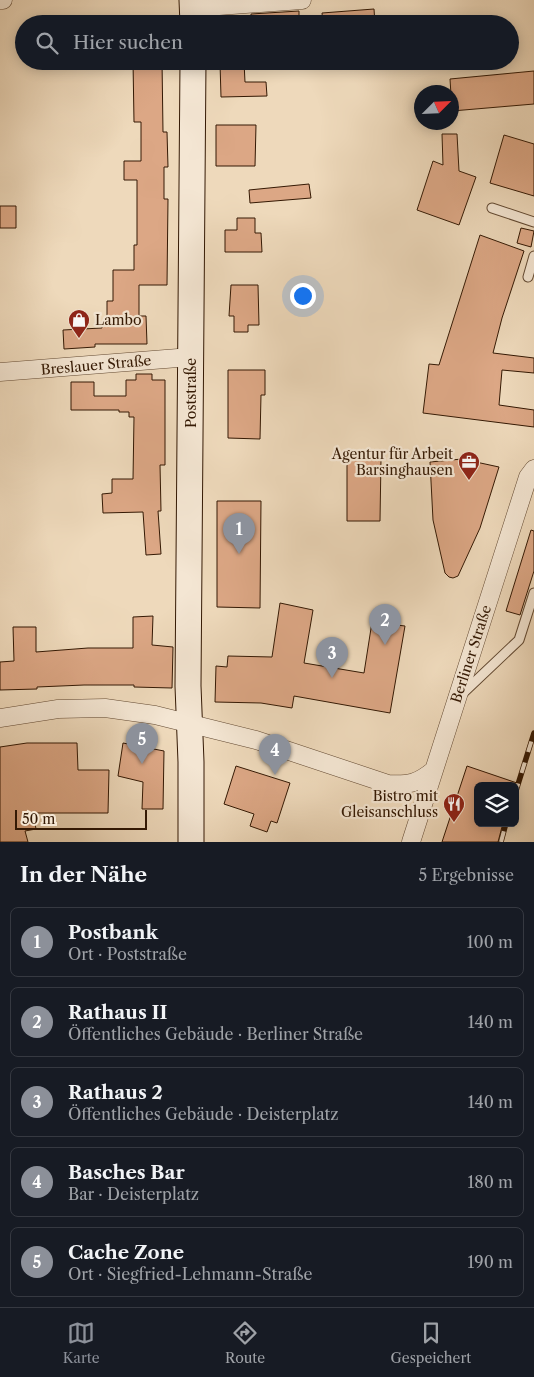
<!DOCTYPE html>
<html lang="de">
<head>
<meta charset="utf-8">
<style>
  :root { --surface:#171b24; --page:#242831; --text:#f1f3f6; --muted:#9ea1a6; --line:#363941; --accent:#8c9099 }
  body { margin:0; font-family:"Libre Caslon Text",serif; background:var(--page); color:var(--text) }
  .controls { position:absolute; right:15px; bottom:15px; display:grid; overflow:hidden; border-radius:8px; box-shadow:0 2px 12px #0003 }
  .controls button { width:45px; height:45px; display:grid; place-items:center; padding:0; border:0; border-bottom:1px solid var(--line); background:var(--surface); color:var(--text); font:25px sans-serif }
  .compass { position:absolute; left:414px; top:85px; width:45px; height:45px; border-radius:50%; background:var(--surface); box-shadow:0 2px 12px #0003; rotate:66deg }
  .scale { position:absolute; left:15px; bottom:12px; width:132px; box-sizing:border-box; padding-left:5px; border:2px solid #341904; border-top:0; font-size:14px; line-height:18px; white-space:nowrap; color:#341904; -webkit-text-stroke:4px #f4e6d3; paint-order:stroke }
  .you { position:absolute; left:302px; top:295px; width:18px; height:18px; margin:-12px; border:4px solid #fff; border-radius:50%; background:#1a73e8; box-shadow:0 0 0 8px #1a73e833 }
  .badge { display:grid; place-items:center; width:32px; height:32px; border-radius:50%; background:var(--accent); color:#fff; font-size:16px; font-weight:700 }
  .pin { position:absolute; translate:-50% -41px; filter:drop-shadow(0 1px 2px #0008) }
  .pin::after { content:''; position:absolute; top:26px; width:18px; height:15px; background:inherit; clip-path:polygon(0 0,100% 0,50% 100%) }
  .list { margin:0; padding:0; list-style:none }
  h2 { display:flex; justify-content:space-between; align-items:center; height:65px; margin:0; padding:0 20px; font-size:21px }
  h2 small { font-size:16px; font-weight:400; color:var(--muted) }
  .list li { display:grid; grid-template-columns:32px 1fr auto; gap:15px; align-items:center; box-sizing:border-box; height:70px; margin:0 10px 10px; padding:0 10px; border:1px solid var(--line); border-radius:8px }
  .list b { display:block; font-size:19px; white-space:nowrap }
  .list p { margin:0; font-size:16px; white-space:nowrap; color:var(--muted) }
  .list em { font-size:16px; font-style:normal; color:var(--muted) }
  .icon { flex:none; width:28px; height:28px; fill:none; stroke:currentColor; stroke-width:2; stroke-linecap:round; stroke-linejoin:round }
  .map { position:relative; flex:none; width:534px; height:842px; overflow:hidden }
  .search { position:absolute; background:var(--surface); box-shadow:0 2px 12px #0003; left:15px; right:15px; top:15px; height:55px; display:flex; align-items:center; gap:12px; box-sizing:border-box; padding:0 18px; border-radius:28px; color:var(--muted); font-size:19px }
  .sheet { height:465px; background:var(--surface) }
  nav { display:flex; justify-content:space-around; align-items:center; box-sizing:border-box; height:70px; border-top:1px solid var(--line); background:var(--surface); font-size:14px; color:var(--muted) }
  nav a { display:grid; justify-items:center; gap:2px }
  nav .on { color:var(--accent) }
  .map>svg:first-child { display:block }
</style>
</head>
<body>
<div class="map">
<svg width="534" height="842" viewBox="0 0 534 842">
  <rect width="100%" height="100%" fill="#eed9bb"/>
  <filter id="stains"><feTurbulence type="fractalNoise" baseFrequency=".004" numOctaves="4"/><feColorMatrix values="0 0 0 0 .2 0 0 0 0 .09 0 0 0 0 .02 0 0 0 .5 -.17"/></filter>
  <radialGradient id="worn" r=".72"><stop offset=".6" stop-color="#630" stop-opacity="0"/><stop offset="1" stop-color="#630" stop-opacity=".3"/></radialGradient>
  <path fill="#dca785" stroke="#341904" d="M374,9L375,24H323L322,13Z
    M299,11V24H251V14Z
    M133,61H162L163,132H167L168,167H164V199H168L167,285H139V316H146L147,344H95V347L64,349L63,330L102,328V322H107V301H113V270H134V245H137V180H124V161H141V122H134Z
    M244,62L245,82H266L267,96L221,97L220,63Z
    M534,71V104L452,111L450,79Z
    M216,125H256L255,166H216Z
    M442,134H457L459,171L476,177L459,225L417,210L433,161L443,165Z
    M504,135L534,144V196L490,183Z
    M309,184L311,198L250,203L249,190Z
    M0,206H16V228H0Z
    M237,218H255V233H261L262,252H225V230H237Z
    M521,228L534,231L531,247L517,243Z
    M480,235L524,251L502,318L493,353L534,358V373L502,370L499,405L534,410V427L423,413L429,364L439,365Z
    M231,285H258L259,325H248V332H234V316H229Z
    M228,370H265V395H261L260,439L228,438Z
    M136,374H152V380H165V465H160L161,511H158L161,554L146,555L143,512L103,513L102,494L112,493V479H133L134,417H129V412H119V410H71V382H94V396H126V380H136Z
    M347,458L381,459L380,521H347Z
    M462,459L499,467L480,528L458,576L453,578L449,577L445,573L433,520L430,462Z
    M217,501H261L260,608L217,607Z
    M531,530L534,531V571L520,615L506,611Z
    M280,603L313,610L304,663L364,673L372,622L405,626L390,713L294,696L292,708L261,703L215,702L216,666L227,667L228,656L272,657Z
    M153,616L152,645L173,647L172,688L134,687V685H84L37,687V689L0,690V662L14,661L13,627H36V652L88,648H133V617Z
    M27,743H77L78,770H109L108,813H33L36,829L25,831L28,842H0V747Z
    M123,743L164,751L163,809H142L143,782L118,776Z
    M236,766L290,783L277,823L271,821L267,832L250,826L254,814L224,804Z
    M467,766L517,783V786H478V823H503L498,842H442Z"/>
  <g fill="none" stroke-linecap="round" stroke-linejoin="round">
    <g stroke="#624932" stroke-width="11">
      <path id="lane" d="M492,208L534,222
        M528,277L534,256
        M462,694L519,640L534,593"/>
    </g>
    <g stroke="#624932" stroke-width="19">
      <path id="street" d="M0,0H3
        M192,8L302,0
        M0,372L191,357
        M0,718L58,709L105,708L155,715L256,740L388,784C409,785 417,784 434,770
        M411,842L528,477L534,469"/>
    </g>
    <g stroke="#341904" stroke-width="27">
      <path id="secondary" d="M192,0L193,24
        M191,842V762L188,686L193,61"/>
    </g>
    <use href="#lane" stroke="#f4e6d3" stroke-width="9"/>
    <use href="#street" stroke="#f4e6d3" stroke-width="18"/>
    <use href="#secondary" stroke="#f4e6d3" stroke-width="25"/>
    <g stroke="#341904" stroke-width="5.5">
      <path id="rail" d="M515,794L534,733
        M501,842L506,823"/>
    </g>
    <use href="#rail" stroke="#f4e6d3" stroke-width="4" stroke-dasharray="11" stroke-linecap="butt"/>
  </g>
  <defs>
    <g id="shop-pin" transform="scale(1.125)"><path d="M0 17L-7.5 6A9.5 9.5 0 1 1 7.5 6Z" fill="#8f2418" stroke="#f4e6d3"/><path d="M-5-2.5h2.3a2.7 3.5 0 0 1 5.4 0H5L5.5 6h-11ZM-1.5-2.5h3a1.5 2.3 0 0 0-3 0Z" fill="#fff"/></g>
    <g id="office-pin" transform="scale(1.125)"><path d="M0 17L-7.5 6A9.5 9.5 0 1 1 7.5 6Z" fill="#8f2418" stroke="#f4e6d3"/><path d="M-6-3h4V-5.5h4V-3h4V5H-6ZM-1-4.5V-3h2v-1.5ZM-6 0V1H6V0Z" fill="#fff"/></g>
    <g id="restaurant-pin" transform="scale(1.125)"><path d="M0 17L-7.5 6A9.5 9.5 0 1 1 7.5 6Z" fill="#8f2418" stroke="#f4e6d3"/><path d="M-5-6h1v4h1v-4h1v4h1v-4h1v5L-1.5 .5V6h-2V.5L-5-1ZM5-6V6H3V1.5H1.5Q1.5-4 5-6Z" fill="#fff"/></g>
  </defs>
  <g fill-rule="evenodd">
    <use href="#shop-pin" x="79" y="320"/>
    <use href="#office-pin" x="469" y="462"/>
    <use href="#restaurant-pin" x="454" y="804"/>
  </g>
  <g text-anchor="middle" stroke-width="4.5" stroke-linejoin="round" paint-order="stroke">
    <g font-size="14" fill="#341904" stroke="#f4e6d3" text-anchor="end">
      <text x="95" y="325" text-anchor="start">Lambo</text>
      <text x="453" y="459">Agentur für Arbeit<tspan x="453" dy="16">Barsinghausen</tspan></text>
      <text x="438" y="801">Bistro mit<tspan x="438" dy="16">Gleisanschluss</tspan></text>
    </g>
    <g font-size="14" fill="#341904" stroke="#f4e6d3">
      <text transform="translate(96 365) rotate(-5)" y="5">Breslauer Straße</text>
      <text transform="translate(191 393) rotate(-90)" y="5">Poststraße</text>
      <text transform="translate(471 654) rotate(-72)" y="5">Berliner Straße</text>
    </g>
  </g>
  <rect width="100%" height="100%" filter="url(#stains)"/>
  <rect width="100%" height="100%" fill="url(#worn)"/>
</svg>
<div class="controls">
<button><svg class="icon" aria-label="layers" viewBox="0 0 24 24"><path d="M12 4l9 5-9 5-9-5zM3 14l9 5 9-5"/></svg></button>
</div>
<svg class="compass" viewBox="-18 -18 36 36"><path d="M0-13l5 13h-10z" fill="#e53935"/><path d="M0 13l5-13h-10z" fill="#9ea1a6"/></svg>
<div class="scale">50 m</div>
<div class="you"></div>
<div class="pin badge" style="left:239px;top:554px">1</div>
<div class="pin badge" style="left:385px;top:645px">2</div>
<div class="pin badge" style="left:332px;top:678px">3</div>
<div class="pin badge" style="left:275px;top:775px">4</div>
<div class="pin badge" style="left:142px;top:764px">5</div>
<div class="search"><svg class="icon" aria-label="search" viewBox="0 0 24 24"><circle cx="10" cy="10" r="6"/><path d="M15 15l6 6"/></svg>Hier suchen</div>
</div>
<section class="sheet">
<h2>In der Nähe<small>5 Ergebnisse</small></h2>
<ul class="list">
<li><span class="badge">1</span><div><b>Postbank</b><p>Ort · Poststraße</p></div><em>100 m</em></li>
<li><span class="badge">2</span><div><b>Rathaus II</b><p>Öffentliches Gebäude · Berliner Straße</p></div><em>140 m</em></li>
<li><span class="badge">3</span><div><b>Rathaus 2</b><p>Öffentliches Gebäude · Deisterplatz</p></div><em>140 m</em></li>
<li><span class="badge">4</span><div><b>Basches Bar</b><p>Bar · Deisterplatz</p></div><em>180 m</em></li>
<li><span class="badge">5</span><div><b>Cache Zone</b><p>Ort · Siegfried-Lehmann-Straße</p></div><em>190 m</em></li>
</ul>
</section>
<nav>
<a class="on"><svg class="icon" aria-label="map" viewBox="0 0 24 24"><path d="M3 6l6-2 6 2 6-2v14l-6 2-6-2-6 2zM9 4v14M15 6v14"/></svg>Karte</a>
<a><svg class="icon" aria-label="directions" viewBox="0 0 24 24"><path d="M12 3l9 9-9 9-9-9zM9 14v-3h6M13 9l2 2-2 2"/></svg>Route</a>
<a><svg class="icon" aria-label="saved" viewBox="0 0 24 24"><path d="M7 4h10v16l-5-4-5 4z"/></svg>Gespeichert</a>
</nav>
</body>
</html>
